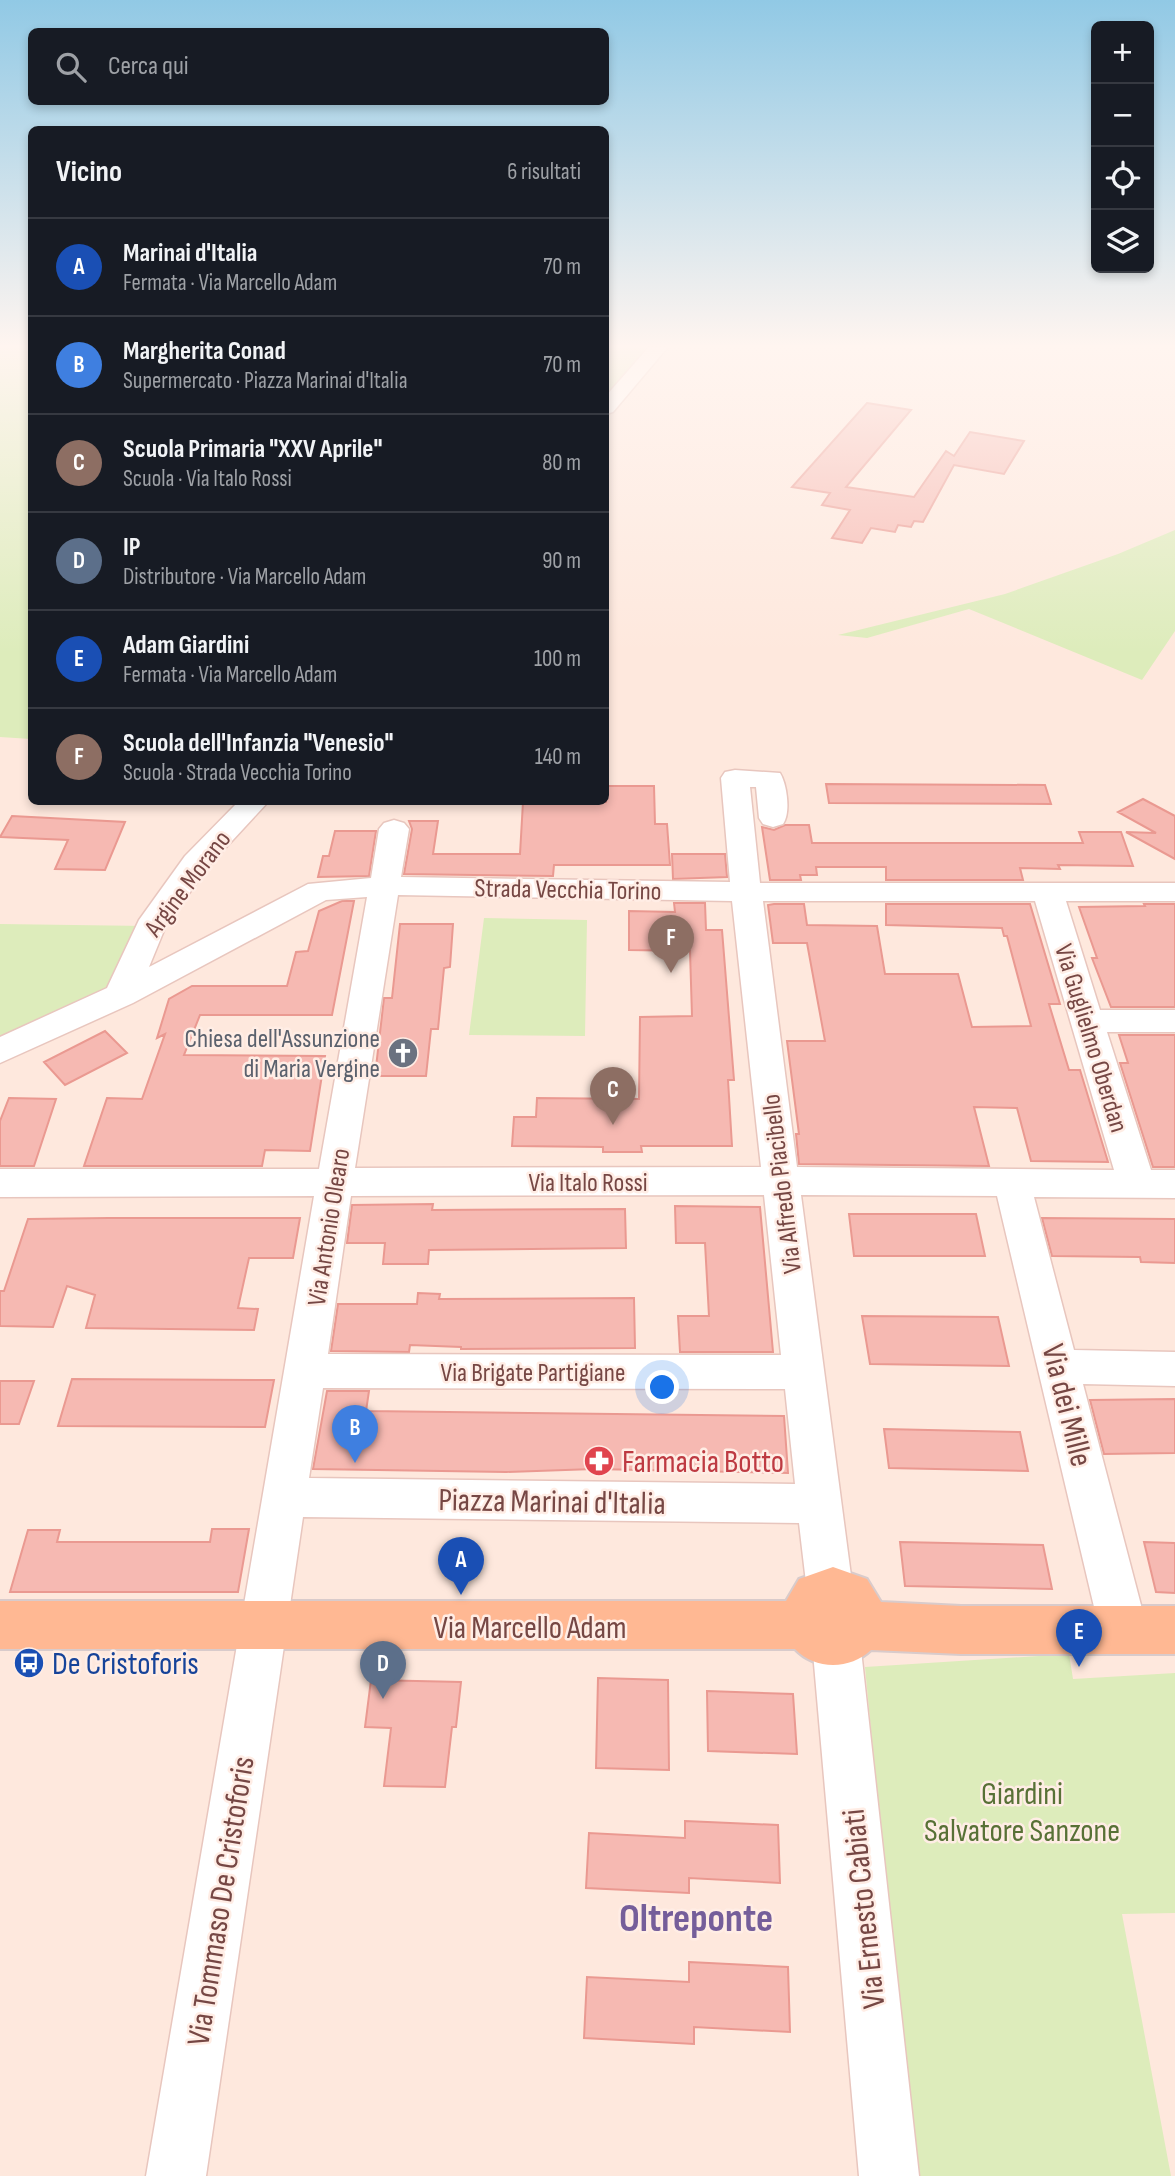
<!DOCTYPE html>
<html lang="it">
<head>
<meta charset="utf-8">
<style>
  :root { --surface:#171b24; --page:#20242c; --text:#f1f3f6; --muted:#9ea1a6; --line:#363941; --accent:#ea580c }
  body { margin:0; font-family:"Sofia Sans Condensed",sans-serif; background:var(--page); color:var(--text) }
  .controls { position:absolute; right:21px; top:21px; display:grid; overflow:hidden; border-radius:10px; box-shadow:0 4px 10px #0003 }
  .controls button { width:63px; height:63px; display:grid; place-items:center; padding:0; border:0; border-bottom:2px solid var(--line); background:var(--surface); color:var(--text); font:35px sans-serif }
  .you { position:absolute; left:663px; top:1388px; width:24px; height:24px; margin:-18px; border:5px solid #fff; border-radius:50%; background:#1a73e8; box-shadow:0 0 0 10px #1a73e833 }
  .badge { display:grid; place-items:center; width:46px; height:46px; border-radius:50%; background:var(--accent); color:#fff; font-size:23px; font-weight:700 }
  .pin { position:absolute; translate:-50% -58px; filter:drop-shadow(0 2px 4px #0008) }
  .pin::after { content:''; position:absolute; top:37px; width:24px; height:21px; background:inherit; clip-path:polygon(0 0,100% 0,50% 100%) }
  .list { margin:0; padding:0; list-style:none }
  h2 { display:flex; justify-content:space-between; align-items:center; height:91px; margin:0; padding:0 28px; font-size:30px }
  h2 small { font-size:23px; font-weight:400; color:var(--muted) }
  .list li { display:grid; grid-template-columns:46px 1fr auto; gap:21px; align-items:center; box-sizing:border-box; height:98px; padding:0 28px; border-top:2px solid var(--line) }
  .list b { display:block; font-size:26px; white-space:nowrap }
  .list p { margin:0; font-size:23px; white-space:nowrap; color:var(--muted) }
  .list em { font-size:23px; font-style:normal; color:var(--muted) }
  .icon { flex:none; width:38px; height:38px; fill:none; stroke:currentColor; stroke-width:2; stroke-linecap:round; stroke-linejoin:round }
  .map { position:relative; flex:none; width:1175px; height:2176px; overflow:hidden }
  .search { position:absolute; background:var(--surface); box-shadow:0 4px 10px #0003; left:28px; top:28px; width:581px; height:77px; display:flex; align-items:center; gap:18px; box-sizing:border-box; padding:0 24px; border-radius:10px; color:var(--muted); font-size:26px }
  .panel { position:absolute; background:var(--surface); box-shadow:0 4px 10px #0003; left:28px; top:126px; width:581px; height:679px; border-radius:10px }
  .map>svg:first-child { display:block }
</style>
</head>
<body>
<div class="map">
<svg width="1175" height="2176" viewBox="0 0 1175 2176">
  <rect width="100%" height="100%" fill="#fee8dd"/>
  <path fill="#ddecbb" d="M0,348H31V739L0,737Z
    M606,348H667L606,419Z
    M1175,530V631L1142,680L969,609L867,638L838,635L1005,594L1118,554Z
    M484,918L587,920L585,1036L469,1035Z
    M0,924L147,926L107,993L0,1038Z
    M1069,1654L1073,1679L1175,1673V1913L1122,1914L1171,2176H913L865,1667Z"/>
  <path fill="#f6b9b2" stroke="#ea9991" stroke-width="2" d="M867,403L911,410L846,487L914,497L946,451L954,456L970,432L1024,441L1004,474L954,465L923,522L914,521L911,527L898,525L895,532L871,528L862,543L832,538L850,510L822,505L830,493L792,487Z
    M826,784L1045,785L1051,804L829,803Z
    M606,786H654L655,824H667L670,865H554L553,876L404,874L412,829L409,821H438L433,854H520L523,802H606Z
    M1143,799L1175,816V859L1126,832L1156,833L1118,812Z
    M12,816L125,822L105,870L55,869L68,840L0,837Z
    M785,825H809L812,843H1083L1079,832H1121L1133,866L1058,865L1060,869L1020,868L1023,880H886V867H816L817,875H800L801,880H770L762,827L774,830Z
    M335,831H376L369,876L318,877L323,856H329Z
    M672,854H725L727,877L673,879Z
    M342,901H354L332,1015H200L184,1055L325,1056L310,1151L265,1150L262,1166H84L107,1098L142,1099L165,1034L157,1038L169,999L192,986H287L296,952L308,951L319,911Z
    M674,903H705L706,930H722L734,1080H728L732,1146H641L642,1152H603V1147L512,1146L514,1117H536L537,1098L639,1099L640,1017L692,1016L690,951L629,950V911L675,912Z
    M774,904H804L807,925L877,926L885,974H958L972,1027L1031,1026L1007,936H1004L1002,928L886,925V904H1030L1060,1004H1049L1069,1070H1080L1108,1162L1031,1161L1017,1108L974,1107L989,1166L799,1164L796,1134H799L787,1041H825L807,943H773L768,905Z
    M1144,904H1175V1007H1111L1092,958H1097L1079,907L1145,906Z
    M400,924H453L450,967L444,968L438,1029H431L426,1076H375L384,998H392Z
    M105,1031L127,1053L65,1085L44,1062Z
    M1119,1035H1175V1167H1153L1120,1063H1128Z
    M9,1098L56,1099L34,1166H0V1121Z
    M433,1204L432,1210L625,1209L626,1248L429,1250L428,1264H383L385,1243H347L352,1205Z
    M675,1206L760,1207L773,1352H680L678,1316H709L705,1243H676Z
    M849,1214H976L985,1256H854Z
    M109,1218H300L293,1258H249L238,1308L258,1309L254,1330L86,1328L95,1295L67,1286L53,1327L0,1326V1291H4L28,1219Z
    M1042,1218L1175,1219V1263L1141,1262L1140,1257L1052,1256Z
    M418,1293L440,1294L439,1299L634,1298L635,1348L461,1349V1347L410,1345L409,1352L331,1351L338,1304H417Z
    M862,1316L998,1317L1009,1366L870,1364Z
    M72,1379L274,1380L265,1427L58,1426Z
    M0,1381H34L19,1424H0Z
    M327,1391H369L366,1411L784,1416L788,1473L594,1469L506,1472L313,1469Z
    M1175,1399V1453L1104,1454L1090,1400Z
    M884,1429L1020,1432L1028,1471L889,1468Z
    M212,1529H249L238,1592H10L28,1530H60L57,1542H210Z
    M900,1542L1043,1545L1052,1589L905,1586Z
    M1144,1542L1175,1543V1593L1156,1592Z
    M598,1678L668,1680L669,1770L596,1768Z
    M371,1680L461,1682L456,1727H452L445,1787L384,1786L391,1728L365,1727Z
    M707,1691L793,1694L797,1754L708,1751Z
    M685,1821L778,1825L780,1883L689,1878V1893L586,1888L589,1833L685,1838Z
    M689,1962L788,1967L790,2032L694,2027V2044L584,2038L587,1977L689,1982Z"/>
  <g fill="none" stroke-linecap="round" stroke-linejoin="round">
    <g stroke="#e8c6be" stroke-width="3">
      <path id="minor" d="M648,348H667L613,412L606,414V396Z
        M735,770L780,773C787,784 791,813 783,824L773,827L763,824L759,818L756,787H750L760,883H1175V901H1066L1100,1010H1175V1032H1107L1151,1170H1175V1198L1034,1197L1074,1350L1175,1352V1386L1083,1384L1147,1628L1140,1644L1123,1650L1106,1644L1099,1628L997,1196L801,1195L853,1591L846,1606L830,1612L814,1606L807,1591L799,1523L303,1517L206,2176H146L314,1196L0,1197V1169H319L367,897L326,900L133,1003L0,1063V1037L107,988L139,920L185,856L238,802H268L207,868L165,928L149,967L308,884L371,878L379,829L384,823L394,820L404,823L409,829L401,877L730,882L721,778L725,772ZM398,895L732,901L761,1167L355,1168ZM763,901H1035L1114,1170L797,1167ZM764,1195L781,1355L328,1354L351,1196ZM323,1388L785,1389L795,1484L309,1478Z
        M836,1619L853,1625L860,1641L919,2176H859L812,1641L819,1625Z"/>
    </g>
    <g stroke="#d9cbcb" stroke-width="4">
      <path id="major" d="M833,1567L867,1579L881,1602L961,1606H1175V1654H961L871,1650C850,1670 815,1670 795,1649H0V1601H786L799,1579Z"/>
    </g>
    <use href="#minor" fill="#fff" fill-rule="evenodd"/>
    <use href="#major" fill="#ffb893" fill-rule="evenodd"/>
  </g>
  <linearGradient id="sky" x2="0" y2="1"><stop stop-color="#91c9e5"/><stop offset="0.53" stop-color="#fff5f0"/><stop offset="1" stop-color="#fff5f0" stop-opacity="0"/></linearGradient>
  <rect width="1175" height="653" fill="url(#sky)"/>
  <defs>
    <g id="church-disc" transform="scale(1.575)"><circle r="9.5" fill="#6b7280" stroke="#ffede5"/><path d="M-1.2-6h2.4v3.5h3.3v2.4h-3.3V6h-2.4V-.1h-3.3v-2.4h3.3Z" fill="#fff"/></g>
    <g id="pharmacy-disc" transform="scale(1.575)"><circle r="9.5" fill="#e0444e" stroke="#ffede5"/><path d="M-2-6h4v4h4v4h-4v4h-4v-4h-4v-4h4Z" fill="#fff"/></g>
    <g id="bus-disc" transform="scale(1.575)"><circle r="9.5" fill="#1a4fb4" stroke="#ffede5"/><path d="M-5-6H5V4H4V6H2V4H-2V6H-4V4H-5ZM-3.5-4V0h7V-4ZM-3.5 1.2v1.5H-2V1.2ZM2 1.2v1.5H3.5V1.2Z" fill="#fff"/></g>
  </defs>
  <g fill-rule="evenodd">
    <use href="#church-disc" x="403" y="1053"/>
    <use href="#pharmacy-disc" x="599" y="1461"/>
    <use href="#bus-disc" x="29" y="1663"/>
  </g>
  <g text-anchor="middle" stroke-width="5" stroke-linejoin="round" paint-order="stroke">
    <g font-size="26" fill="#764744" stroke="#ffede5">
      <text transform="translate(187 883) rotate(-53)" y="9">Argine Morano</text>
      <text transform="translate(568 889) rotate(1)" y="9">Strada Vecchia Torino</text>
      <text transform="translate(1092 1038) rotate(73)" y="9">Via Guglielmo Oberdan</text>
      <text x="588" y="1191">Via Italo Rossi</text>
      <text transform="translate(781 1184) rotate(-97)" y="9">Via Alfredo Piacibello</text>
      <text transform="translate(328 1227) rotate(-81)" y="9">Via Antonio Olearo</text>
      <text x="533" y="1381">Via Brigate Partigiane</text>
    </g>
    <g font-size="26" fill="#5b616d" stroke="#ffede5" text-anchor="end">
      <text x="380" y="1047">Chiesa dell'Assunzione<tspan x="380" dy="30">di Maria Vergine</tspan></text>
    </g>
    <g font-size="32" fill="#764744" stroke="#ffede5">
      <text transform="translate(1068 1405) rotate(76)" y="11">Via dei Mille</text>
      <text transform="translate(552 1501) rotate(1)" y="11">Piazza Marinai d'Italia</text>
      <text x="530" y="1638">Via Marcello Adam</text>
      <text transform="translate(220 1901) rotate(-81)" y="11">Via Tommaso De Cristoforis</text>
      <text transform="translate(863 1909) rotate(-96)" y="11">Via Ernesto Cabiati</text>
    </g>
    <g font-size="32" fill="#be3a42" stroke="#ffede5" text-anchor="start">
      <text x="622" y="1472">Farmacia Botto</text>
    </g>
    <g font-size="32" fill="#164399" stroke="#ffede5" text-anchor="start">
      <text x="52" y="1674">De Cristoforis</text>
    </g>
    <g font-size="32" fill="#587136" stroke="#ffede5">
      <text x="1022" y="1804">Giardini<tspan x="1022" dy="37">Salvatore Sanzone</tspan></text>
    </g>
    <g font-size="40" font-weight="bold" fill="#755e9a" stroke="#ffede5">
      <text x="696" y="1931">Oltreponte</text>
    </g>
  </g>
</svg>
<div class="controls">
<button>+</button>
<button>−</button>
<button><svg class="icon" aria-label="locate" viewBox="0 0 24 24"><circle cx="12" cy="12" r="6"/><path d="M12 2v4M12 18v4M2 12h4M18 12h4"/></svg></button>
<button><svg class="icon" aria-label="layers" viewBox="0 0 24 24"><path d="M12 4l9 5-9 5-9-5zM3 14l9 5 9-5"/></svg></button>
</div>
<div class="you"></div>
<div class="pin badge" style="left:461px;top:1595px;background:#1a4fb4">A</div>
<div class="pin badge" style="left:355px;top:1463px;background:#3f7fe0">B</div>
<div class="pin badge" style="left:613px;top:1125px;background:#8d6e63">C</div>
<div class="pin badge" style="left:383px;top:1699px;background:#5c6f8a">D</div>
<div class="pin badge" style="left:1079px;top:1667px;background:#1a4fb4">E</div>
<div class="pin badge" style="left:671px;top:973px;background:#8d6e63">F</div>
<div class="search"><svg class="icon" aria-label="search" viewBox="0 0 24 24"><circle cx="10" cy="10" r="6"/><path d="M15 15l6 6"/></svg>Cerca qui</div>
<section class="panel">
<h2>Vicino<small>6 risultati</small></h2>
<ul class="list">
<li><span class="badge" style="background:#1a4fb4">A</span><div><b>Marinai d'Italia</b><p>Fermata · Via Marcello Adam</p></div><em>70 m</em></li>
<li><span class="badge" style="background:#3f7fe0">B</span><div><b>Margherita Conad</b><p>Supermercato · Piazza Marinai d'Italia</p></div><em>70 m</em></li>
<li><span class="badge" style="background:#8d6e63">C</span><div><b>Scuola Primaria &quot;XXV Aprile&quot;</b><p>Scuola · Via Italo Rossi</p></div><em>80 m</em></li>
<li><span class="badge" style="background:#5c6f8a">D</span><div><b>IP</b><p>Distributore · Via Marcello Adam</p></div><em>90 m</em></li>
<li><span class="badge" style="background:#1a4fb4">E</span><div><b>Adam Giardini</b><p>Fermata · Via Marcello Adam</p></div><em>100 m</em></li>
<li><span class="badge" style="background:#8d6e63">F</span><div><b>Scuola dell'Infanzia &quot;Venesio&quot;</b><p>Scuola · Strada Vecchia Torino</p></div><em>140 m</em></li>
</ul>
</section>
</div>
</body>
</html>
